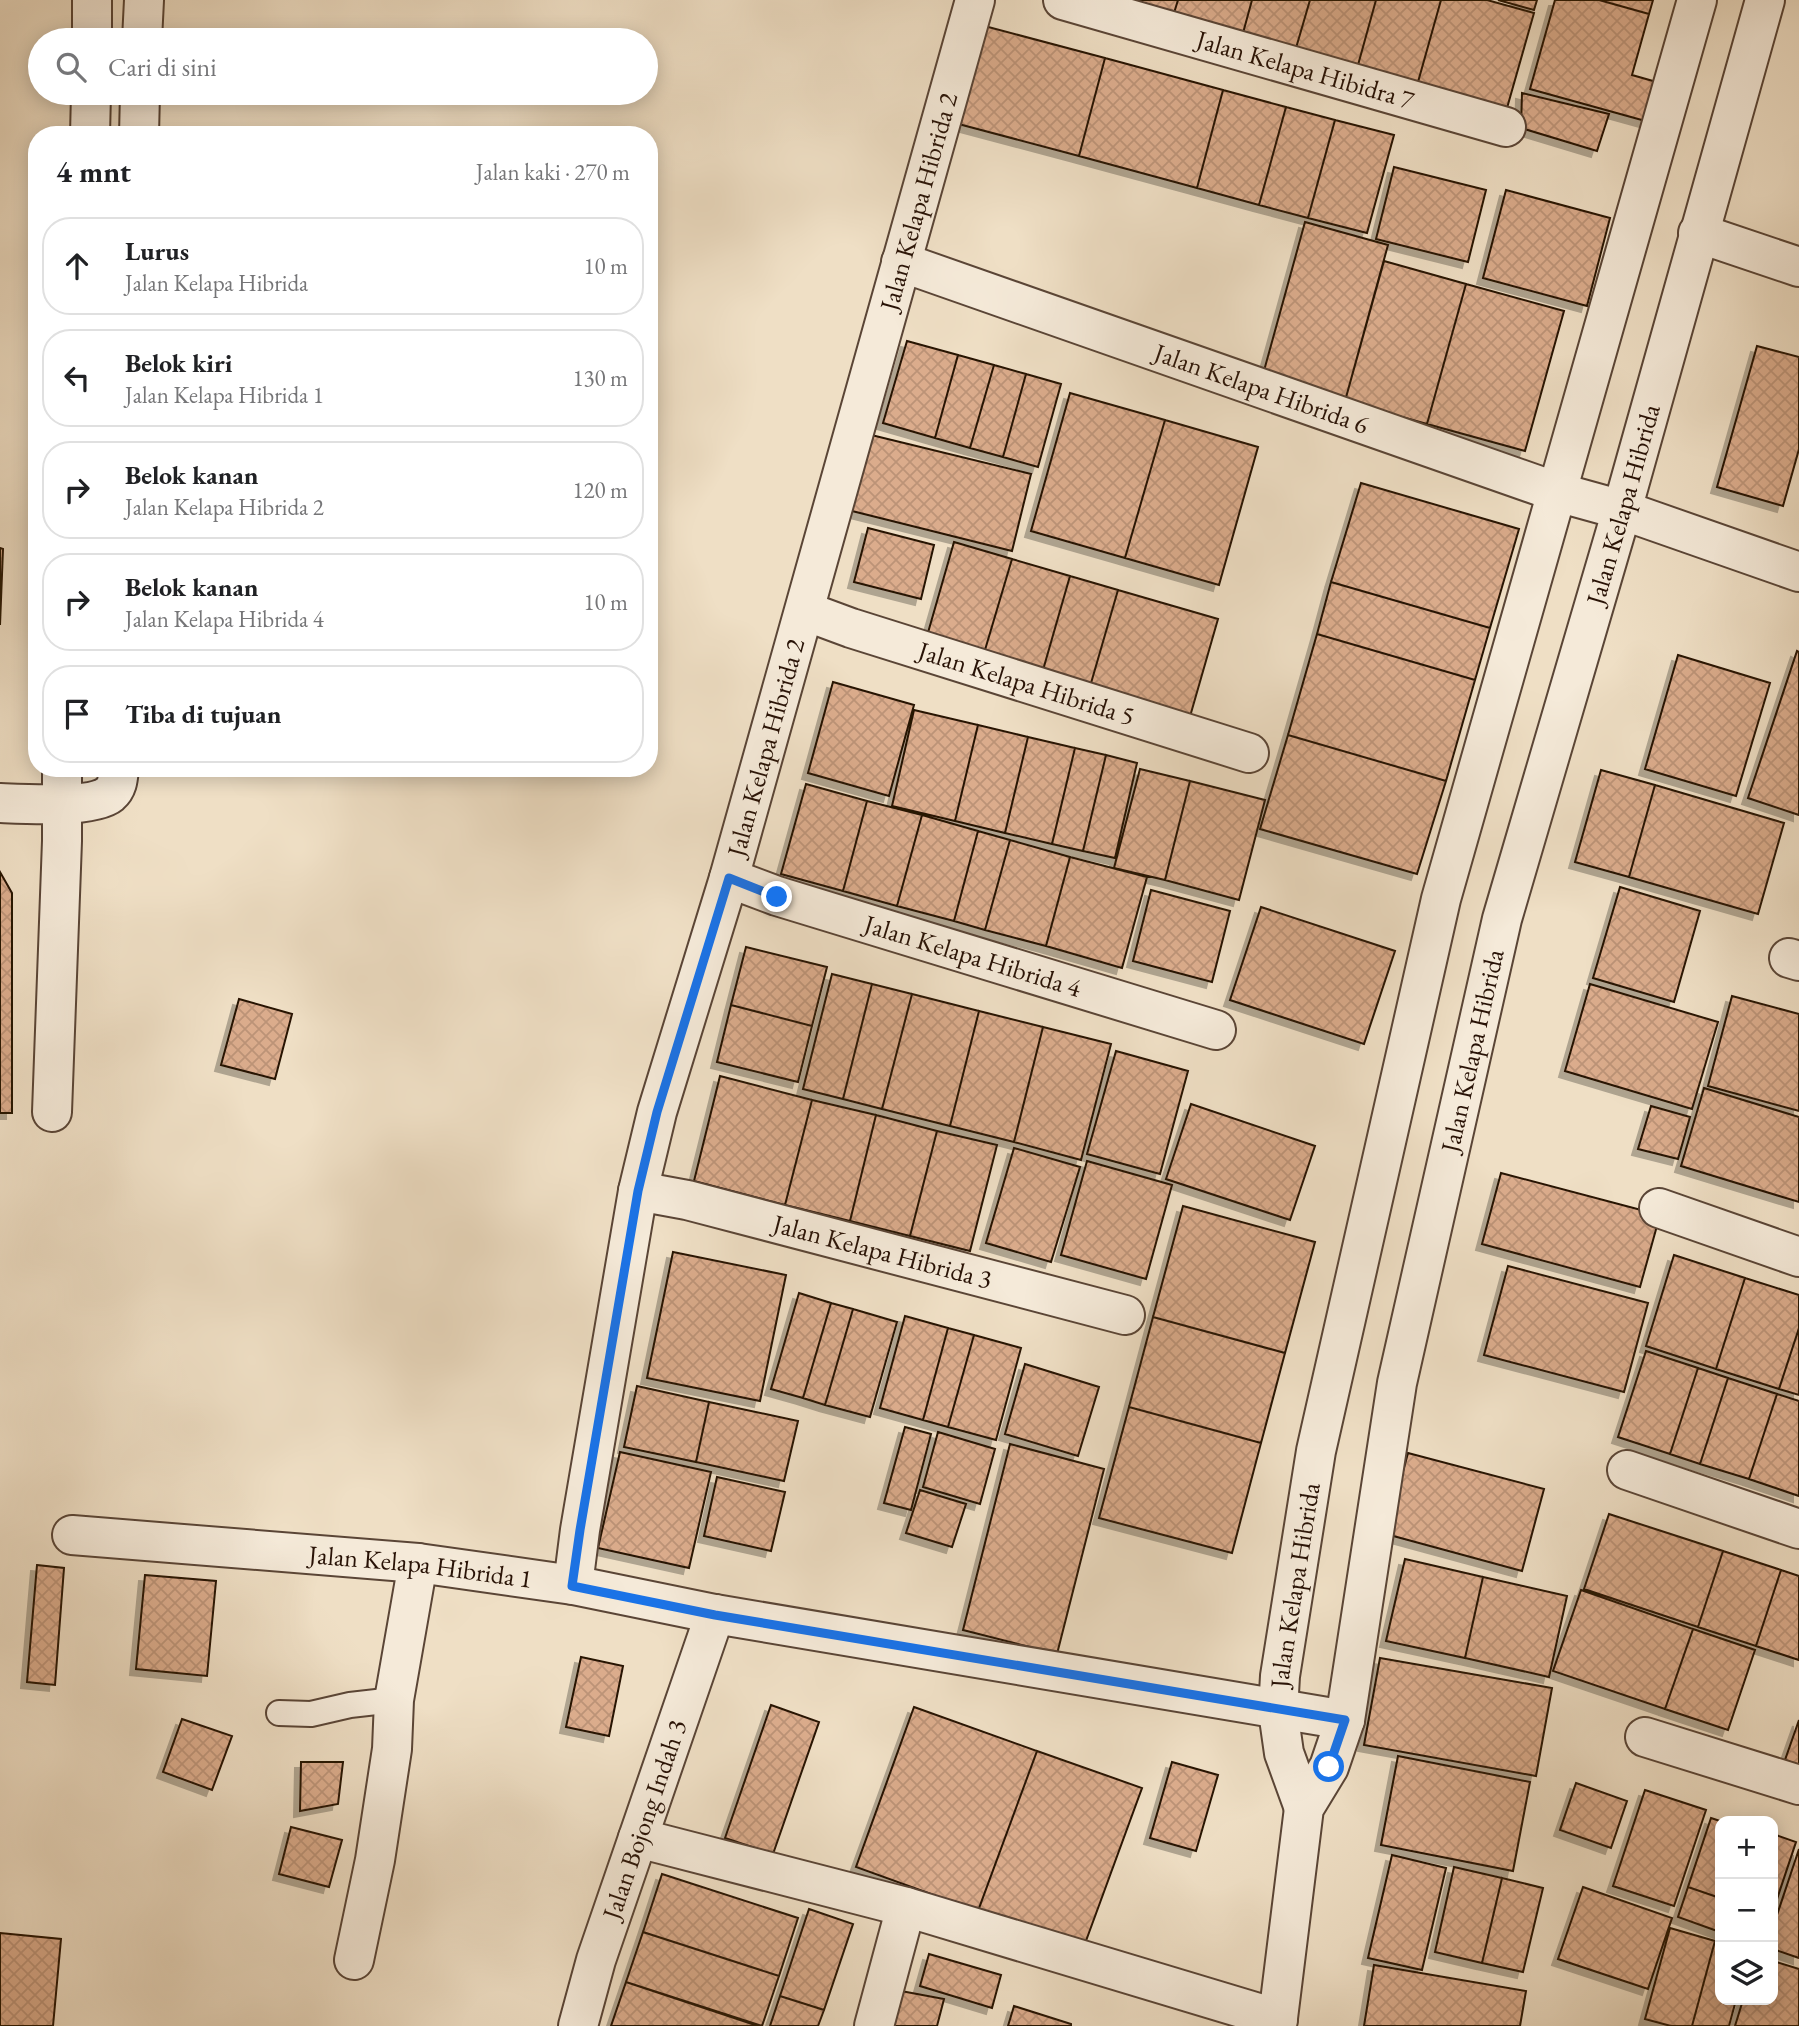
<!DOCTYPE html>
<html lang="id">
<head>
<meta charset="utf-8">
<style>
  :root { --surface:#fff; --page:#f6f6f6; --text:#202124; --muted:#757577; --line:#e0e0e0 }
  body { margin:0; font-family:"EB Garamond",serif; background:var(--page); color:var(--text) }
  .controls { position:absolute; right:21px; bottom:21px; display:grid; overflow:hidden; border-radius:14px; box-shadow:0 4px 18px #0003 }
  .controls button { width:63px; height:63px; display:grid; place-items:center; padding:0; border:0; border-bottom:2px solid var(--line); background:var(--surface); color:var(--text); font:35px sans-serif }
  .stop { position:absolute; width:21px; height:21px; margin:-16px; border:5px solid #1a73e8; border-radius:50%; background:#fff }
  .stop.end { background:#1a73e8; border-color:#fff; box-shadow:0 2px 7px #0008 }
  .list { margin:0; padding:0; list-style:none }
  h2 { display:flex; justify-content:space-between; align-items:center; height:91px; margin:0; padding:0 28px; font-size:30px }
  h2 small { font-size:23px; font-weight:400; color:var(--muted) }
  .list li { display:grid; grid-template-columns:46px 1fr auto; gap:21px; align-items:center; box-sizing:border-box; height:98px; margin:0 14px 14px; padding:0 14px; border:2px solid var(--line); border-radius:28px }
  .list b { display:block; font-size:26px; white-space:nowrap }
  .list p { margin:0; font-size:23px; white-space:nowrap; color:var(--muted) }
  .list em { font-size:23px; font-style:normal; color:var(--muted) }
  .icon { flex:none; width:38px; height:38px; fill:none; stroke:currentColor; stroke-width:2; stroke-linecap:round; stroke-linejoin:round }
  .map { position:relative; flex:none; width:1799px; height:2026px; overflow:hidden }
  .search { position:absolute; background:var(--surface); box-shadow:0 4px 18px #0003; left:28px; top:28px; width:630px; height:77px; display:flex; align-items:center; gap:18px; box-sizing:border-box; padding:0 24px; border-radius:38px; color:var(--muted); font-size:26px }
  .panel { position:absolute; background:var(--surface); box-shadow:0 4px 18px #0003; left:28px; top:126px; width:630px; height:651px; border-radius:28px }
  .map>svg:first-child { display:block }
</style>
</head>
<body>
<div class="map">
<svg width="1799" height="2026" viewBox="0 0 1799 2026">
  <defs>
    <pattern id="building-cross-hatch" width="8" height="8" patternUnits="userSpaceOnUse" patternTransform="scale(1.75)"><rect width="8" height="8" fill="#dbac8c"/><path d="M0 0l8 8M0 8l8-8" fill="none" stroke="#bc9377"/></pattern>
    <filter id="shadow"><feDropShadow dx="-6" dy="6" stdDeviation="0" flood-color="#0004"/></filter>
  </defs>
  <rect width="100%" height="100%" fill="#efdfc5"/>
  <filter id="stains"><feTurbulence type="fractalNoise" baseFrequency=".00286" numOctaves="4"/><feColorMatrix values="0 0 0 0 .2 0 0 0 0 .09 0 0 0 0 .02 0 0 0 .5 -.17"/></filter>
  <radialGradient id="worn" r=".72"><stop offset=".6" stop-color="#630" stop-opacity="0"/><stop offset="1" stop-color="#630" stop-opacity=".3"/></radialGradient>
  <path fill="url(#building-cross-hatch)" stroke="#281206" stroke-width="2" filter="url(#shadow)" d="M1126,0H1178L1174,13Z
    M1178,0H1252L1243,33L1174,13Z
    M1252,0H1310L1296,48L1243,33Z
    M1310,0H1376L1358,65L1296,48Z
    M1376,0H1441L1418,82L1358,65Z
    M1441,0H1487L1534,13L1507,108L1418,82Z
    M1498,0H1537L1534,10Z
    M1555,0H1599L1649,14L1632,75L1660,83L1649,122L1530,89Z
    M1599,0H1653L1649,14Z
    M977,24L1105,58L1079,156L951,122Z
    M1105,58L1223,90L1197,188L1079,156Z
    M1223,90L1286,107L1259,205L1197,188Z
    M1522,93L1609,114L1597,151L1521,128Z
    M1286,107L1335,120L1308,218L1259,205Z
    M1335,120L1394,135L1367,233L1308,218Z
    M1394,167L1486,190L1468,262L1376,239Z
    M1506,190L1610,218L1587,306L1483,278Z
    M1305,222L1388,245L1345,401L1262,378Z
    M1384,261L1466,284L1427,424L1345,401Z
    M1466,284L1564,311L1525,451L1427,424Z
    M907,341L958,355L935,438L883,423Z
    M1757,346L1799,357V449L1783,506L1717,487Z
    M958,355L994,365L970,448L935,438Z
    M994,365L1026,374L1003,457L970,448Z
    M1026,374L1061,384L1038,467L1003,457Z
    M1070,393L1165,420L1125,558L1031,531Z
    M1165,420L1258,447L1219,585L1125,558Z
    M859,432L1031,474L1012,551L840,508Z
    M1361,483L1519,529L1490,628L1331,582Z
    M868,528L934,545L921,599L854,582Z
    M954,542L1012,559L982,660L925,643Z
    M0,548L3,549L0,625Z
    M1012,559L1070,576L1041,677L982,660Z
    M1070,576L1118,590L1089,690L1041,677Z
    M1331,582L1490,628L1475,680L1317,634Z
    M1118,590L1218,619L1189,720L1089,690Z
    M1317,634L1475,680L1446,781L1288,735Z
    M1797,651L1799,652V815L1748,798Z
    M1678,655L1770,683L1736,796L1645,769Z
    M833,682L914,705L889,796L808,773Z
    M914,710L978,725L955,821L892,806Z
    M978,725L1028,737L1005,833L955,821Z
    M1288,735L1446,781L1417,874L1260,829Z
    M1028,737L1075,748L1052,844L1005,833Z
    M1075,748L1106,755L1083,851L1052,844Z
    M1106,755L1137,763L1115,858L1083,851Z
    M1140,769L1190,781L1165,880L1114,868Z
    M1601,770L1655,785L1629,877L1575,862Z
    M1190,781L1265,800L1239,900L1165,880Z
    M806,784L867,801L843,891L781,874Z
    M1655,785L1784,823L1758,914L1629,877Z
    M867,801L922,815L897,906L843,891Z
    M922,815L978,831L954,921L897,906Z
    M978,831L1010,840L985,930L954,921Z
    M1010,840L1070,857L1046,946L985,930Z
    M1070,857L1147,877L1122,968L1046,946Z
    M0,872L12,893V1113H0Z
    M1620,887L1700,911L1674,1002L1593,978Z
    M1151,890L1230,911L1212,982L1133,961Z
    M1261,907L1395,951L1364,1044L1230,1000Z
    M746,947L827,967L812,1026L731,1005Z
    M832,974L872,984L843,1099L803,1089Z
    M872,984L912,994L882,1109L843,1099Z
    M1590,984L1718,1022L1692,1109L1565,1071Z
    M912,994L979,1011L950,1126L882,1109Z
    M1732,996L1799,1014V1111L1708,1086Z
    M239,999L292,1014L275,1079L221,1065Z
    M731,1005L812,1026L798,1082L717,1062Z
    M979,1011L1043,1027L1014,1142L950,1126Z
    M1043,1027L1111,1044L1081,1160L1014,1142Z
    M1116,1051L1188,1071L1160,1174L1087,1154Z
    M720,1076L812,1100L785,1205L694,1181Z
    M1704,1088L1799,1117V1202L1681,1166Z
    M812,1100L876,1115L850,1221L785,1205Z
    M1191,1104L1315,1146L1290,1220L1166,1179Z
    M1651,1106L1690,1117L1678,1159L1638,1149Z
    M876,1115L937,1131L910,1236L850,1221Z
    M937,1131L997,1145L970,1251L910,1236Z
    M1014,1148L1080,1167L1051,1262L986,1243Z
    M1087,1161L1172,1185L1146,1279L1061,1255Z
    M1501,1173L1660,1215L1640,1287L1482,1244Z
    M1183,1206L1315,1242L1285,1353L1153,1317Z
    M673,1252L786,1275L760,1401L647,1378Z
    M1674,1255L1745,1278L1716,1369L1646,1346Z
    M1508,1266L1648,1303L1624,1392L1484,1355Z
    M1745,1278L1799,1295V1328L1779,1389L1716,1369Z
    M799,1293L831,1303L803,1398L771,1389Z
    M831,1303L853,1309L825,1405L803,1398Z
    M853,1309L897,1322L870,1417L825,1405Z
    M905,1316L948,1328L923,1420L880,1408Z
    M1153,1317L1285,1353L1261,1443L1129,1407Z
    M948,1328L974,1335L948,1427L923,1420Z
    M1799,1328V1395L1779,1389Z
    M974,1335L1021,1348L996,1440L948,1427Z
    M1646,1351L1698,1368L1670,1454L1618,1437Z
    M1025,1364L1099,1387L1078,1456L1005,1434Z
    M1698,1368L1728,1378L1700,1464L1670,1454Z
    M1728,1378L1777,1394L1749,1479L1700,1464Z
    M637,1386L709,1402L696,1462L624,1447Z
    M1777,1394L1799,1401V1496L1749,1479Z
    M709,1402L798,1421L784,1481L696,1462Z
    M1129,1407L1261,1443L1232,1553L1099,1518Z
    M905,1427L931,1434L911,1510L884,1503Z
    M938,1432L995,1449L980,1504L923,1487Z
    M1010,1444L1104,1469L1057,1654L963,1630Z
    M620,1452L711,1472L689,1568L598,1548Z
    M1408,1453L1544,1489L1522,1571L1386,1534Z
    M717,1477L785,1492L771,1551L704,1536Z
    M920,1490L966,1504L952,1547L906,1533Z
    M1609,1514L1723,1551L1698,1627L1584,1589Z
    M1723,1551L1781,1570L1756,1646L1698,1627Z
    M1405,1559L1483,1577L1465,1658L1386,1641Z
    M37,1565L64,1568L55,1685L27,1682Z
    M1781,1570L1799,1576V1660L1756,1646Z
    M145,1575L216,1581L207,1676L136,1669Z
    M1483,1577L1567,1596L1549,1677L1465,1658Z
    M1581,1590L1693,1629L1665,1709L1553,1671Z
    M1693,1629L1755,1650L1728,1730L1665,1709Z
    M581,1657L623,1666L609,1736L566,1727Z
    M1380,1658L1552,1688L1536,1776L1364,1745Z
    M771,1705L819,1722L773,1854L725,1838Z
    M914,1707L1037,1751L978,1911L856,1867Z
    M182,1719L232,1736L212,1790L163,1772Z
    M1799,1720V1765L1785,1760Z
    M1037,1751L1142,1788L1083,1949L978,1911Z
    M1398,1756L1530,1782L1513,1871L1381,1845Z
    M301,1762H343L338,1804L300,1811Z
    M1172,1762L1218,1775L1196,1851L1150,1838Z
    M1576,1783L1627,1801L1611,1848L1560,1830Z
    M1645,1790L1706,1810L1674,1906L1613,1886Z
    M1711,1818L1720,1821V1898L1688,1887Z
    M291,1827L342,1840L329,1887L279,1874Z
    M1773,1834L1796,1842L1775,1905L1773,1904Z
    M1799,1849V1958L1773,1949V1927Z
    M1392,1855L1446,1868L1422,1970L1368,1958Z
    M1454,1867L1502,1878L1482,1963L1435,1952Z
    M662,1874L798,1918L779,1976L643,1932Z
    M1502,1878L1543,1888L1523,1972L1482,1963Z
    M1583,1887L1672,1918L1648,1989L1558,1959Z
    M1688,1887L1720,1898V1932L1678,1917Z
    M809,1909L853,1924L824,2010L780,1996Z
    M1670,1928L1715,1941L1692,2026H1671L1645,2019Z
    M643,1932L779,1976L762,2026L626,1982Z
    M0,1933L61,1939L53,2026H0Z
    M1715,1941L1720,1942V2000H1736L1729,2026H1692Z
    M929,1954L1001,1975L992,2008L920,1986Z
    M1773,1961L1799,1969V2026H1735L1743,2000H1773Z
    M1374,1965L1526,1991L1520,2026H1364Z
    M626,1982L758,2026H611Z
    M901,1991L944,1999L937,2026H889Z
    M780,1996L824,2010L818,2026H770Z
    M1014,2006L1071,2024V2026H1008Z"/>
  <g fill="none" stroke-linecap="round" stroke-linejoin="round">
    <g stroke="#5a4536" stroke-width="28">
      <path id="service" d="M279,1713L311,1714L350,1705L394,1700"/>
    </g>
    <g stroke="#5a4536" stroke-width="42">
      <g id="minor">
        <path id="s1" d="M1063,0L1506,127"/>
        <path d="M92,40V0"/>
        <path d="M142,40L144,0"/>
        <path d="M90,135L91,93"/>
        <path d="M139,135L140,93"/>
        <path d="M1698,233L1799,267"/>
        <path id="s2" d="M901,262L1557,492L1622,510L1799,572"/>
        <path id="s3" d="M805,611L851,628L1249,753"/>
        <path d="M0,803C24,804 93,808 110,794C118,787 118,778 119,768"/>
        <path id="s4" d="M729,878L777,896L1216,1030"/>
        <path d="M1789,958L1799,961"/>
        <path d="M52,1112L62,841V768"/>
        <path id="s5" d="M638,1191L687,1200L1125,1315"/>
        <path d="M1659,1208L1799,1257"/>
        <path d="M1627,1470L1799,1529"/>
        <path id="s6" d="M72,1535L418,1563L573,1585L715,1614L1345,1720"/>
        <path id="s7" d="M573,1585L580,1530L638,1191L657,1112L729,878L975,0"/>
        <path d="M1645,1737L1799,1785"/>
        <path id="s8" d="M1304,1808L1284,1753L1278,1711L1280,1676L1316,1451L1441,899L1697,0"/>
        <path d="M638,1838L906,1907L1278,2019"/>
        <path d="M354,1960L375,1860L392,1749L394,1700L418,1563"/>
        <path id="s9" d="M578,2026L596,1960L715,1614"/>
        <path d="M874,2026L906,1907"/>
        <path id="s10" d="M1277,2026L1304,1808L1329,1767L1345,1720L1397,1383L1502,919L1622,510L1765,0"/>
      </g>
    </g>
    <use href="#service" stroke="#f5ead9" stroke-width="24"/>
    <use href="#minor" stroke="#f5ead9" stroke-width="38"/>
  </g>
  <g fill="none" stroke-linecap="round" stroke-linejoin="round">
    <path stroke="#1a73e8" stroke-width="9" d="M777,897L729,878L657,1112L638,1191L580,1530L572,1586L715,1615L1345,1720L1329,1767"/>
  </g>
  <g text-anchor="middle" stroke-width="6" stroke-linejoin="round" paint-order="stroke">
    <g font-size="26" fill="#281206" stroke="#f5ead9">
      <text dy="9" stroke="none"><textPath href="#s1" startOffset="252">Jalan Kelapa Hibidra 7</textPath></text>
      <text dy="9" stroke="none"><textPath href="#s7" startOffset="1428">Jalan Kelapa Hibrida 2</textPath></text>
      <text dy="9" stroke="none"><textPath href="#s2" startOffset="382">Jalan Kelapa Hibrida 6</textPath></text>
      <text dy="9" stroke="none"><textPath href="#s10" startOffset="1566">Jalan Kelapa Hibrida</textPath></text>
      <text dy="9" stroke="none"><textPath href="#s3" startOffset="233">Jalan Kelapa Hibrida 5</textPath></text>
      <text dy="9" stroke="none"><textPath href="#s7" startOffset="861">Jalan Kelapa Hibrida 2</textPath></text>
      <text dy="9" stroke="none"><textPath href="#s4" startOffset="256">Jalan Kelapa Hibrida 4</textPath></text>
      <text dy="9" stroke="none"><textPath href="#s10" startOffset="999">Jalan Kelapa Hibrida</textPath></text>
      <text dy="9" stroke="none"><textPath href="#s5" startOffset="252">Jalan Kelapa Hibrida 3</textPath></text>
      <text dy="9" stroke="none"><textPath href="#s6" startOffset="350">Jalan Kelapa Hibrida 1</textPath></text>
      <text dy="9" stroke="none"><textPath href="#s8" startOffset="228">Jalan Kelapa Hibrida</textPath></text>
      <text dy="9" stroke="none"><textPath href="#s9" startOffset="217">Jalan Bojong Indah 3</textPath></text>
    </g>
  </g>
  <rect width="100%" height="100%" filter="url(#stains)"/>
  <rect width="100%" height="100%" fill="url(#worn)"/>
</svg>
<div class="controls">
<button>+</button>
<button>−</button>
<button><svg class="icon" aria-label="layers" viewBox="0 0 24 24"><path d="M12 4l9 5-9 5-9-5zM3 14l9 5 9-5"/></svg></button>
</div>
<div class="stop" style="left:1329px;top:1767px"></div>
<div class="stop end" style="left:777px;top:897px"></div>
<div class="search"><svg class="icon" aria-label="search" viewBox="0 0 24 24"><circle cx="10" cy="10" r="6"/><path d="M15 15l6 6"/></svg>Cari di sini</div>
<section class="panel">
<h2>4 mnt<small>Jalan kaki · 270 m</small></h2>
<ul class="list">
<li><svg class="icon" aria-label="ahead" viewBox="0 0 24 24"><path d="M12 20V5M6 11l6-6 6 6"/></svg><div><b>Lurus</b><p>Jalan Kelapa Hibrida</p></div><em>10 m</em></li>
<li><svg class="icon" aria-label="left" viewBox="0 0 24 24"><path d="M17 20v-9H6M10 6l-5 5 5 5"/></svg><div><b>Belok kiri</b><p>Jalan Kelapa Hibrida 1</p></div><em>130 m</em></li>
<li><svg class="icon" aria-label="right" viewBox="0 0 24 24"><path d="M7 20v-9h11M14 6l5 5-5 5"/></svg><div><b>Belok kanan</b><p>Jalan Kelapa Hibrida 2</p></div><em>120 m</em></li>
<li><svg class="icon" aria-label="right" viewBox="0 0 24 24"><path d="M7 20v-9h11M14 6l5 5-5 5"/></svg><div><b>Belok kanan</b><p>Jalan Kelapa Hibrida 4</p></div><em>10 m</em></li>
<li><svg class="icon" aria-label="arrive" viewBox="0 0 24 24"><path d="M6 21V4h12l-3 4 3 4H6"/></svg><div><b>Tiba di tujuan</b></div></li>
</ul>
</section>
</div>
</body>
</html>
